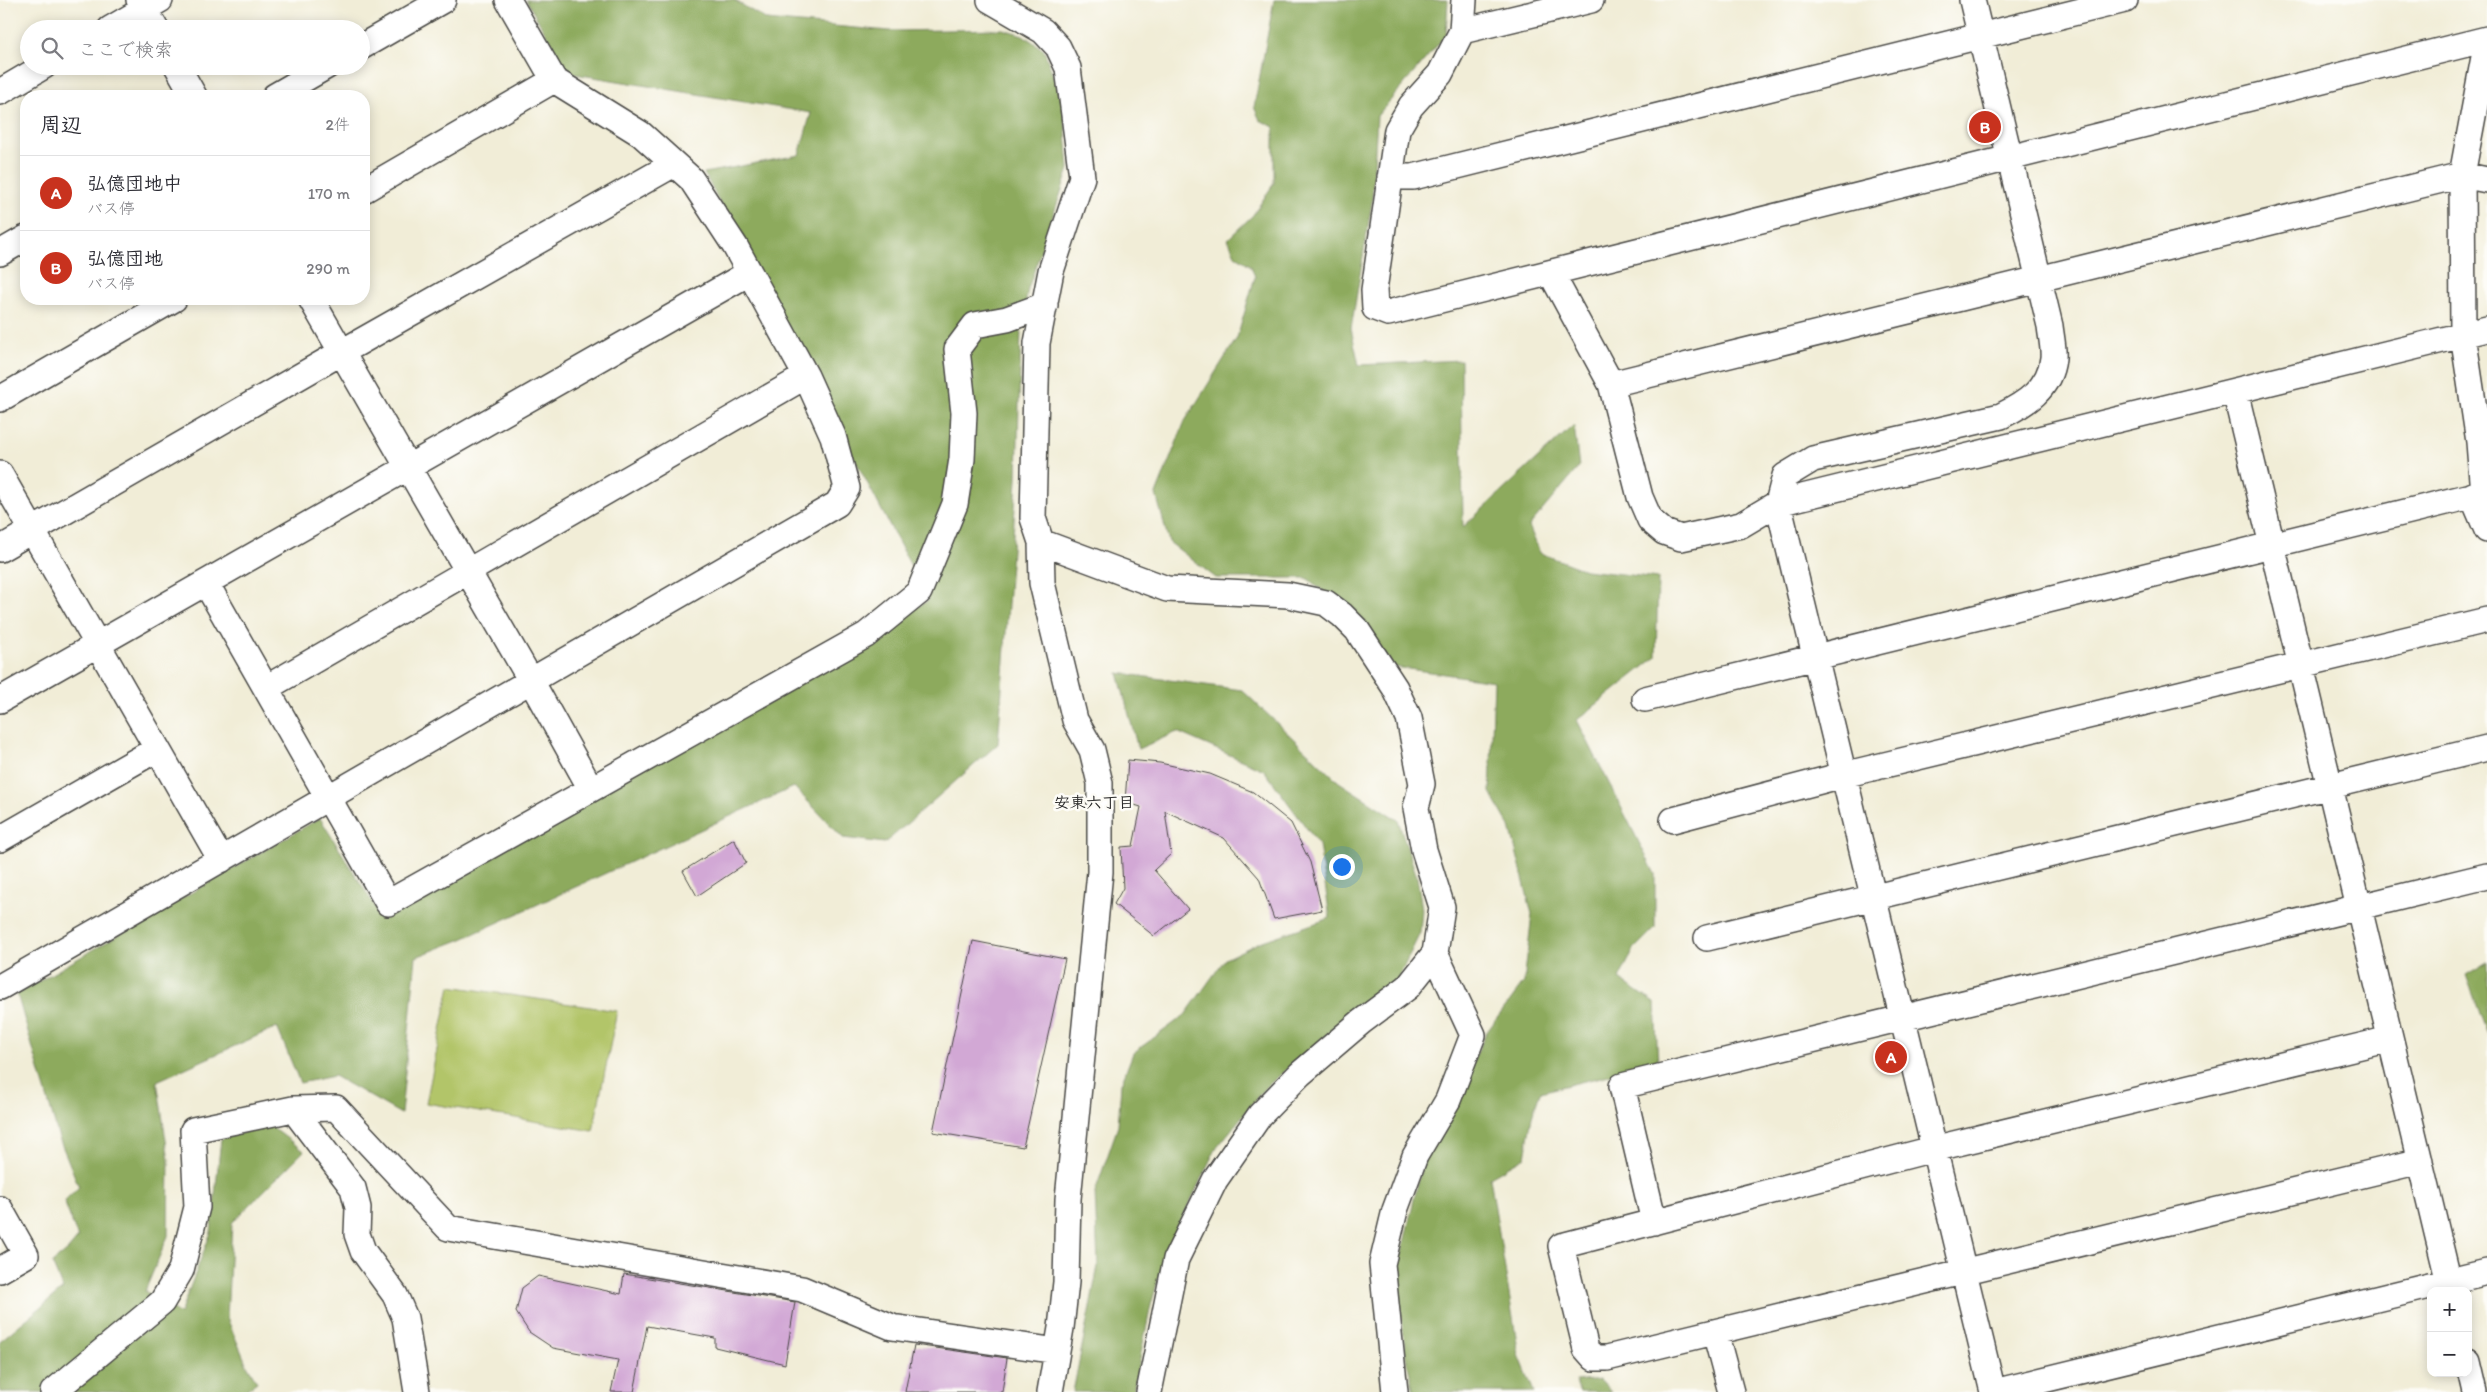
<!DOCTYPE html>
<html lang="ja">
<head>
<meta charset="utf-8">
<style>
  :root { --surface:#fff; --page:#f2f2f3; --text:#2b2b33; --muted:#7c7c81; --line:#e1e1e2; --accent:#c8321e }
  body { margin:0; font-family:Itim,"Klee One",sans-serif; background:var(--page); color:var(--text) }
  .controls { position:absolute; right:15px; bottom:15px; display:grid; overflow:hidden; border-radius:10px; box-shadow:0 2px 12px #0003 }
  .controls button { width:45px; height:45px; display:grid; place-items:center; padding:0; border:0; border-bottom:1px solid var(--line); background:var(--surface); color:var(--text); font:25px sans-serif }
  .you { position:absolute; left:1341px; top:866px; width:18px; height:18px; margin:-12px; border:4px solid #fff; border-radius:50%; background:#1a73e8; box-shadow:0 0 0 8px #1a73e833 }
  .badge { display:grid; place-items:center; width:32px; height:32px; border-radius:50%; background:var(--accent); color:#fff; font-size:16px; font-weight:700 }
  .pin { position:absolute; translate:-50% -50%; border:2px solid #fff; box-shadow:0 1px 5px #0006 }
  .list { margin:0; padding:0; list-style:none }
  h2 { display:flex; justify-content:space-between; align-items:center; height:65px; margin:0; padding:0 20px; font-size:21px }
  h2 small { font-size:16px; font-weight:400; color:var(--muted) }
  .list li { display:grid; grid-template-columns:32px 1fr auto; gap:15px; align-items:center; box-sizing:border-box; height:75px; padding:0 20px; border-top:1px solid var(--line) }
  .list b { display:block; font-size:19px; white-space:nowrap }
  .list p { margin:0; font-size:16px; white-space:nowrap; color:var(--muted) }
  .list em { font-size:16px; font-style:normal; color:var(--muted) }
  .icon { flex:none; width:28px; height:28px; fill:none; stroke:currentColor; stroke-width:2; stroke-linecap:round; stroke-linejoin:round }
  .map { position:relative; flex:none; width:2487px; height:1392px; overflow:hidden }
  .search { position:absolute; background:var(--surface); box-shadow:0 2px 12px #0003; left:20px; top:20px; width:350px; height:55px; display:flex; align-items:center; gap:12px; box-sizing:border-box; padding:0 18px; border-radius:28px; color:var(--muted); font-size:19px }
  .panel { position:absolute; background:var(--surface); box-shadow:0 2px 12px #0003; left:20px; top:90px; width:350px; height:215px; border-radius:20px }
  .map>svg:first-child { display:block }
</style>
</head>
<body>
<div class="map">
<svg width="2487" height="1392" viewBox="0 0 2487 1392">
  <rect width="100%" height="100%" fill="#fdfcf7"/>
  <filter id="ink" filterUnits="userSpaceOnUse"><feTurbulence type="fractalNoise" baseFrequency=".02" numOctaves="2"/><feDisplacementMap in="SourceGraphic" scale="10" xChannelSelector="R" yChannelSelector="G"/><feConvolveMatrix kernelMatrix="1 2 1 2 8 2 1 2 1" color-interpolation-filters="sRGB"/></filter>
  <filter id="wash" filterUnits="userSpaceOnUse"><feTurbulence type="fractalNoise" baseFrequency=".0096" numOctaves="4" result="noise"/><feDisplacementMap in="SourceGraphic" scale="20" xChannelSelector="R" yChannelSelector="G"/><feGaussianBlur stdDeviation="1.12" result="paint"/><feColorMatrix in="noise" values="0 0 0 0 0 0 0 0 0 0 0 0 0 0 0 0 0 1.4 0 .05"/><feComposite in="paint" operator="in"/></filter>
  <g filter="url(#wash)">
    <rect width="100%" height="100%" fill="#f1edd7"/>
    <path fill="#b2c569" stroke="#6e784a" d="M450,986L617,1011L593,1131L426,1103Z"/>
    <path fill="#8daa5d" stroke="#5c6a44" d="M526,0H734L767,20L889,31L1003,29L1023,35L1044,50L1064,106L1069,169L1028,289L1021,328L1017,480L998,744L885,843L843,838L794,787L462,939L416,957L401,1114L334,1076L300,1083L277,1027L157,1081L169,1160L168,1236L145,1291L180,1314L211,1232L221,1139L269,1125L304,1151L232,1223L227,1318L246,1363L257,1382L243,1392H0V1341L63,1289L52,1263L68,1250L78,1238L64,1201L79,1187L59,1138L17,994L320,818L383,919L929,600L704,173L799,155L811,113L569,73Z
      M1274,0H1448L1446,35L1377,116L1372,202L1351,329L1359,365L1461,360L1463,527L1574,425L1579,467L1529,526L1540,553L1585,570L1658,578L1656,657L1577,720L1655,874V928L1634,949L1619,979L1655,1003L1658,1063L1540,1092L1532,1116L1525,1157L1490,1177L1519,1355L1534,1392H1414L1406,1357L1399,1297V1265L1423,1160L1459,1093L1486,1033L1524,982L1532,914L1510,827L1490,792L1494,681L1394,667L1356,619L1307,578H1216L1169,542L1156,494L1185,421L1237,338L1255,277L1251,266L1235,255L1228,239L1253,215L1274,183V127L1260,120L1254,107Z
      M1118,673L1242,690L1339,782L1398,820L1417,877L1422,909L1420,933L1397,981L1355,1011L1265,1088L1215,1150L1166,1252L1151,1305L1133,1392H1073L1098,1266L1095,1192L1118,1126L1121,1084L1133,1053L1185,1015L1225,959L1260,942L1330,918L1319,845L1264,770L1177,732L1138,749Z
      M2487,962V1033L2466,975Z
      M1599,1379L1611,1392H1579L1576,1382Z"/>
    <g id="blocks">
      <path fill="#d2a8d5" d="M1128,760L1160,763L1210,774L1253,792L1291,823L1310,862L1322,910L1274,919L1259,878L1224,838L1165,811L1171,854L1154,870L1188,909L1154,936L1114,904L1123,888L1121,847L1133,846L1141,807L1125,802Z
        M734,839L746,863L697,896L683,871Z
        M973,941L1065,959L1023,1147L933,1132Z
        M624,1274L795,1302L785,1364L715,1347V1338L647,1326L634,1392H611L618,1360L553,1348L529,1332L516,1312L522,1288L538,1276L621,1294Z
        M914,1345L1007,1358L1002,1392H905Z"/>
    </g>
  </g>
  <g filter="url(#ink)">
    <use href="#blocks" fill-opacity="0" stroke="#494845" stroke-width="1"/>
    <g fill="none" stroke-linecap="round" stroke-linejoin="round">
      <g stroke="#494845" stroke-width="28">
        <path id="minor" d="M139,0L156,29
          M990,0L1043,31L1058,47L1068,68L1082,177L1051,271L1037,343L1033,518L1041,542L1167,589L1288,595L1326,603L1342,615L1357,630L1395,688L1409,718L1422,784L1416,808L1424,850L1442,907L1435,953L1408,987L1361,1022L1300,1074L1260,1115L1215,1180L1176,1259L1149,1392
          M1464,0L1462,31L1440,74L1411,106L1397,130L1374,290L1375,308L1388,313L2487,39
          M1972,0L2050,326C2051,336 2054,348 2053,358C2050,389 2025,404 2001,416L1813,459L1785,476L1778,503L1993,1392
          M110,29L160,0
          M1462,31L1591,0
          M361,47L443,0
          M177,66L194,96
          M0,92L44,66
          M275,96L327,66
          M1390,177H1413L2125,0
          M364,190L554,80
          M0,253L26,238
          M1551,273L1611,384L1640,497L1650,520L1664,532L1681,538L1741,525L1778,503L2487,329
          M311,299L530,679L591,789
          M1611,384L2462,175L2487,180
          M2235,391L2451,1291
          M0,399L174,299
          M0,474L221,860
          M2472,495L2487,530
          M1041,542L1042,583L1075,720L1092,750L1100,783V872L1068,1199L1066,1282L1061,1328L1050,1392
          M0,549L342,352L674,164
          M206,583L388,903L866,635L919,592L955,504L962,459L964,413L957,349L975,325L1007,319L1045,305
          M266,688L806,376
          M1645,699L2483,493L2479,442L2463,335L2462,175L2487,41
          M0,700L749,273
          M1673,820L1843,775L2487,620
          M0,839L157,749
          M1707,938L2487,748
          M0,987L837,504L847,488L833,436L806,376L735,246L691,179L641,134L554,80L508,0
          M2390,1039L1933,1149L1561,1246L1586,1349L1594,1358H1607L2420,1161
          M293,1109L336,1108L448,1228L802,1289L892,1327L1057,1351
          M0,1209L26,1255L0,1270
          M1654,1222L1622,1086L2487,876
          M1715,1332L1731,1392
          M2468,1362L2475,1392
          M53,1392L162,1302L181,1270L197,1207L193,1130L293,1109L353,1188L358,1208L357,1234L363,1251L395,1295L405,1318L417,1392
          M1395,1392L1382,1264L1395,1210L1415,1156L1448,1100L1473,1035L1435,953
          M1994,1392L2487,1272"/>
      </g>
      <use href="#minor" stroke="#fff" stroke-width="25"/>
    </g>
  </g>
  <g text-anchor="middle" stroke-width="5" stroke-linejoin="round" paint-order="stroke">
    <g font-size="16" font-weight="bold" fill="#2b2b2b" stroke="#fdfcf7">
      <text x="1094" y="808">安東六丁目</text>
    </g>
  </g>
</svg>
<div class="controls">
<button>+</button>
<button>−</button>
</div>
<div class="you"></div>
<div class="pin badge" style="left:1891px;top:1057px">A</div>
<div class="pin badge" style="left:1985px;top:127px">B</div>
<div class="search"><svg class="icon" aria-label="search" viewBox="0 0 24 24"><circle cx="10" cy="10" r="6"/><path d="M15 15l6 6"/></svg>ここで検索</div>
<section class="panel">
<h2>周辺<small>2件</small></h2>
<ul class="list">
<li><span class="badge">A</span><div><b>弘億団地中</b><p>バス停</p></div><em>170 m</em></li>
<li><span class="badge">B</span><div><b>弘億団地</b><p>バス停</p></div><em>290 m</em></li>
</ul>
</section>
</div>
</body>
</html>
